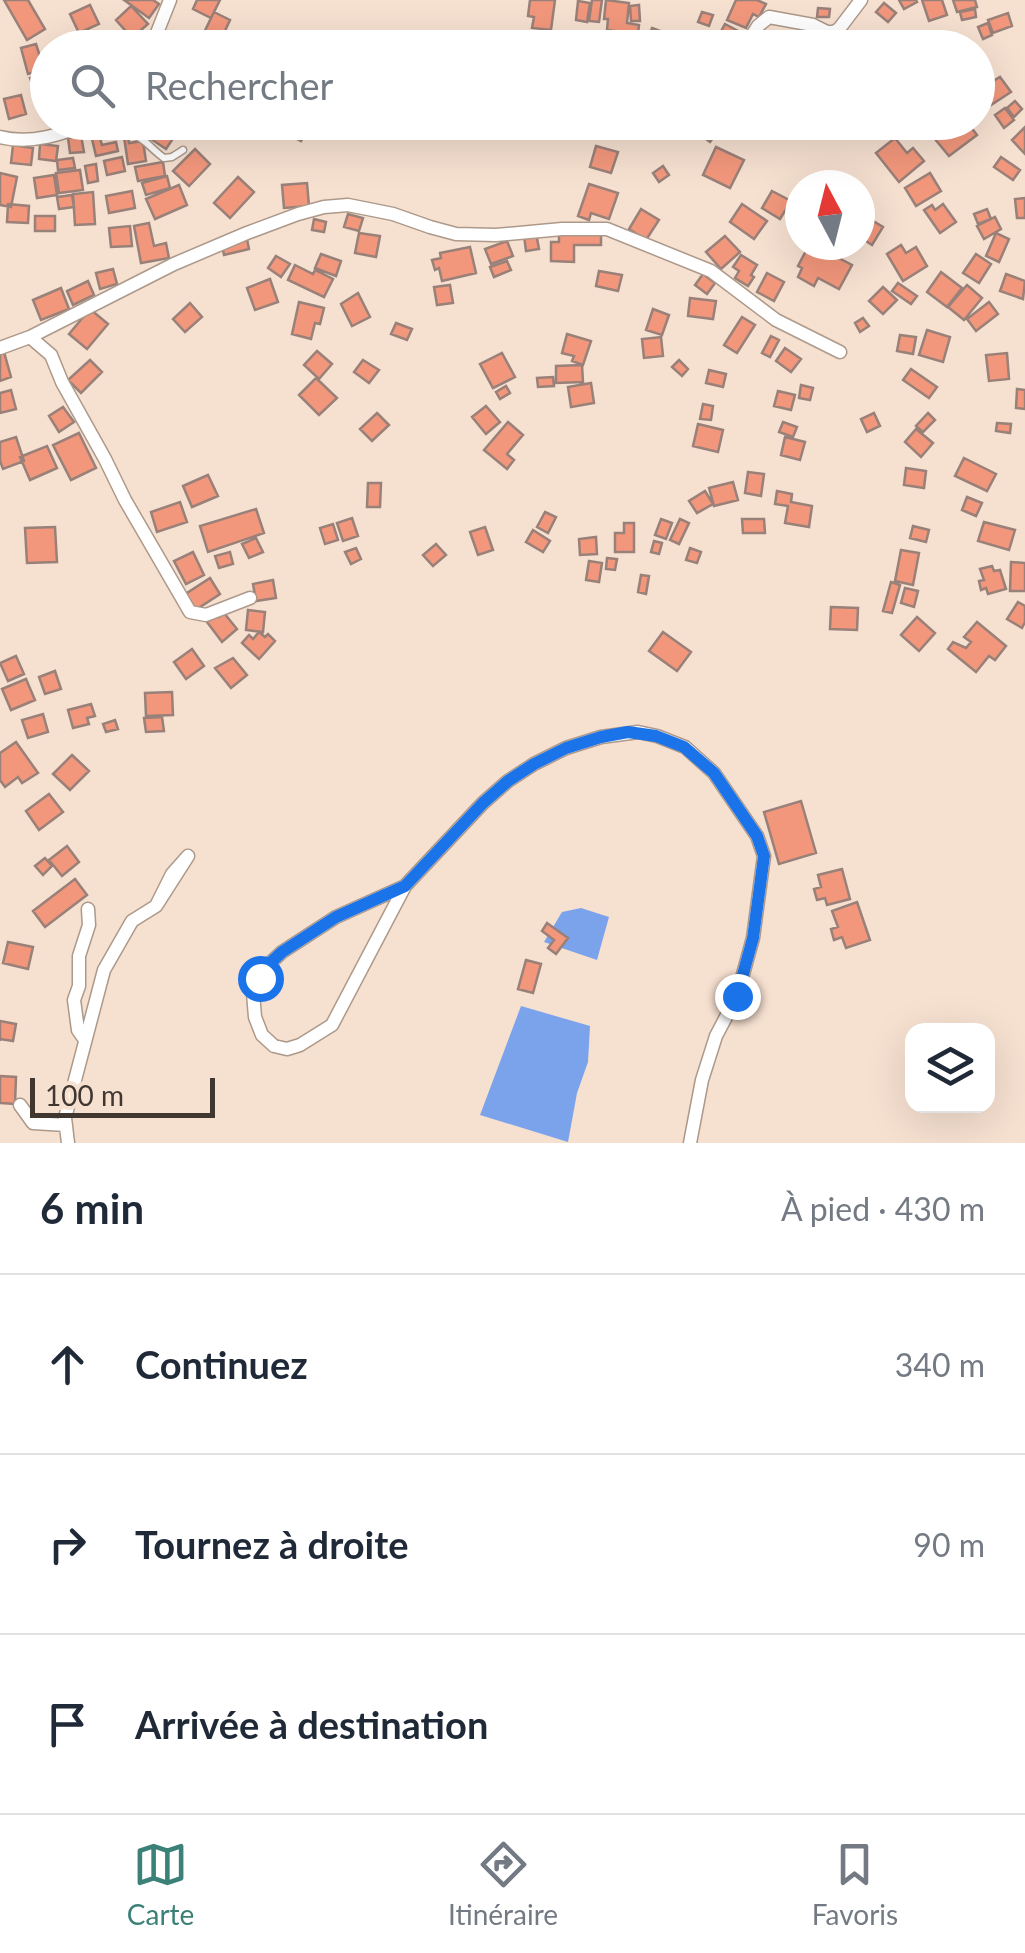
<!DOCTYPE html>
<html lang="fr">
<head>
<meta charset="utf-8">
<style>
  :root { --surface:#fff; --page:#f2f2f3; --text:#1f2937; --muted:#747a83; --line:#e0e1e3; --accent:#3c8177 }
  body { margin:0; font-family:Lato,sans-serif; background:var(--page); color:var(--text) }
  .controls { position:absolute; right:30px; bottom:30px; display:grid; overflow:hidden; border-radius:20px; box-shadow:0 10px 40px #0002 }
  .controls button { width:90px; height:90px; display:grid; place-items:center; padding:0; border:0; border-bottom:2px solid var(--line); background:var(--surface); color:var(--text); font:50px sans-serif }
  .compass { position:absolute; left:785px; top:170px; width:90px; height:90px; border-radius:50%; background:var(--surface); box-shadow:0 10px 40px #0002; rotate:353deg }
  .scale { position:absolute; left:30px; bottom:25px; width:185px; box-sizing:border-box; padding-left:10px; border:5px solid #403731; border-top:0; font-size:28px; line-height:35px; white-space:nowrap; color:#403731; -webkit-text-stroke:8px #f6e0d0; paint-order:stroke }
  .stop { position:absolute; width:30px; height:30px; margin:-22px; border:8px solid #1a73e8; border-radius:50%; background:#fff }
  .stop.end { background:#1a73e8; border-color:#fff; box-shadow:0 2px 10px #0008 }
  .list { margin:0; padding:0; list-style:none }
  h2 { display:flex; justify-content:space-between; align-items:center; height:130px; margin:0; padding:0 40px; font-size:42px }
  h2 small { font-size:32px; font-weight:400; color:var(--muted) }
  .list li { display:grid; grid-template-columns:65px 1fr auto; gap:30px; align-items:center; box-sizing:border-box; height:180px; padding:0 40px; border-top:2px solid var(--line) }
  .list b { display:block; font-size:38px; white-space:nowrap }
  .list em { font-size:32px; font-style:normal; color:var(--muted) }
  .icon { flex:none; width:55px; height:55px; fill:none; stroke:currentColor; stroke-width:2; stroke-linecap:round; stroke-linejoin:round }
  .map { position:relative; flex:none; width:1025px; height:1143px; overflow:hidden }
  .search { position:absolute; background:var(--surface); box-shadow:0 10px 40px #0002; left:30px; right:30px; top:30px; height:110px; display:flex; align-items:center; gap:25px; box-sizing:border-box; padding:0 35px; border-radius:55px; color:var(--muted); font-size:38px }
  .sheet { height:670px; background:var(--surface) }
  nav { display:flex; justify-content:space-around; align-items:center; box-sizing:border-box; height:140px; border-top:2px solid var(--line); background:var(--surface); font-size:28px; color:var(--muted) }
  nav a { display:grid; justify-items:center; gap:5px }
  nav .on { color:var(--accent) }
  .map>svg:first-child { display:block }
</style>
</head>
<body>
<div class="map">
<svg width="1025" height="1143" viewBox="0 0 1025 1143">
  <rect width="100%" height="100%" fill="#f6e0d0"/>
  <path fill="#7ba3ec" d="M581,908L609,917L597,960L544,942L562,912Z
    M521,1006L590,1026L588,1062L577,1093L568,1142L480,1115Z"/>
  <path fill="#f2977c" stroke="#998079" stroke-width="2.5" d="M4,0H28L45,29L27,40Z
    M124,0H153L159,4L149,18Z
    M197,0H220L211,18L193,9Z
    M530,0H555L551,30L532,28L534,17L528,16Z
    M592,0H602L599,22L589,21Z
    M606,0L629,3L627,23L639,25L638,34L607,30L608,19H604Z
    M736,0H757L766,4L759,17L753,14L746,28L727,20Z
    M899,0H916L917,2L904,9Z
    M922,0H942L947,15L929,21Z
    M953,0H975L977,7L957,12Z
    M578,1L590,3L587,22L576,20Z
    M884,3L896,13L888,22L876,12Z
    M90,5L99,24L79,33L70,14Z
    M639,5L640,21H631L630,6Z
    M131,6L148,24L132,38L116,20Z
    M818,8L830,9L829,17H817Z
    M975,9L976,17L962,20L960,12Z
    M214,12L230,20L217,48H204L198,45Z
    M702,12L713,15L709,26L698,22Z
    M1008,13L1012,26L993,33L988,20Z
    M988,23L992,35L983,39L978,27Z
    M725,24L740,32L731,48H712Z
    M652,28L676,37L672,48H645Z
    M561,35L562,48H527L526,38Z
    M36,44L44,69L28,74L21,48Z
    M44,73L48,82V117L45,118L30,78Z
    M1000,77L1011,92L991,105L980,89Z
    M21,95L26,114L9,119L4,99Z
    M1015,101L1022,109L1014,117L1007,108Z
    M1005,108L1014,120L1004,128L995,115Z
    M133,122H157L147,136L131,125Z
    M162,122H166L178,131L166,149L151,139Z
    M283,122L306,132L301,141L280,130Z
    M587,122H614V134L586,132Z
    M684,122H723L724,123L710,142Z
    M954,122H967L977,135L949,156L934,138Z
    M1025,127V154L1012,140Z
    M81,135L84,152L70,153L68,138Z
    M128,136L129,143L143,141L146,161L128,164L124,137Z
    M100,138L102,145L116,142L118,151L96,156L92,139Z
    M895,138L907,153L913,148L924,161L899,182L876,153Z
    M40,144L58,146L56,161L39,159Z
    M13,145L33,148L31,165L11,163Z
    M596,146L618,152L611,173L590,167Z
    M716,147L744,160L730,188L703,175Z
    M195,149L210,164L189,186L173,171Z
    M122,157L125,171L107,175L104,161Z
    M1001,157L1020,170L1013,180L994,167Z
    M73,158L75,168L58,170L57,160Z
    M163,162L165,176L138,181L135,167Z
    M96,164L98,181L88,183L85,166Z
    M663,166L669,175L659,182L653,173Z
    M80,170L83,190L59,193L56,173Z
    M0,173L17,177L11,207L0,205Z
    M930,173L941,191L916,206L905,188Z
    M54,175L57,195L37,198L34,178Z
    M167,176L170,188L146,195L142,183Z
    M238,177L254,192L230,218L214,203Z
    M307,183L309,206L284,208L282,185Z
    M589,184L618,193L609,219L591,213L589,220L578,216Z
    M179,185L187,205L155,219L146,199Z
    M132,191L135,208L109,213L106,196Z
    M772,191L791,201L780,219L762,208Z
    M93,192L95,224L75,225L73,194Z
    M72,195L74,207L59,209L57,197Z
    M1025,198V218H1017L1015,199Z
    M8,204L29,206L28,223L7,222Z
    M742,204L767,221L754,239L730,222Z
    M943,204L956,222L940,233L924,210L932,205L935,210Z
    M641,209L659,220L646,240L629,229Z
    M987,209L991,219L978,224L974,214Z
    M860,213L883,227L872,245L860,237Z
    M348,214L363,218L359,231L344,227Z
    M35,216H55V231H35Z
    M995,217L1001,229L984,239L977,226Z
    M314,219L326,222L324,232L312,230Z
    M149,223L154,246L166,243L169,258L141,263L134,226Z
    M130,226L132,246L111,247L109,228Z
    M359,233L380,236L376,257L355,253Z
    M536,233L539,249L526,251L524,236Z
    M559,233L601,234V245H574V262L551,261V242H559Z
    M996,233L1009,239L999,262L986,256Z
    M725,236L740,252L721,269L706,252Z
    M247,239L249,249L224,255L222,245Z
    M507,241L513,256L491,264L485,249Z
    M809,245H814L852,265L839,289L818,278L814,286L798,277L802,268L798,266Z
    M901,245L906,253L916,247L927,266L903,281L887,254Z
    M470,247L476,273L442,281L439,268L435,270L432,260L441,258L440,253Z
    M321,254L341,261L336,276L315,268Z
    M976,254L991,264L979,283L963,273Z
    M741,255L757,265L751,275L754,277L748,286L735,278L739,271L733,267Z
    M276,256L290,264L281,277L268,268Z
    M507,261L511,270L494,277L490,267Z
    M295,265L313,274L315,270L333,279L324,297L288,280Z
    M113,269L117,284L100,289L96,273Z
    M599,271L622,275L618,291L596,286Z
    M941,272L962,288L947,307L927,292Z
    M767,273L784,282L774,301L757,292Z
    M703,274L715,283L707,294L695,285Z
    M1006,274L1025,281L1023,299L1000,291Z
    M270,279L278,302L255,310L247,288Z
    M88,281L94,295L73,305L67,291Z
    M898,283L917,296L911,304L892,291Z
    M450,285L453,303L437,305L434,287Z
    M967,285L982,298L964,320L948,307Z
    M883,287L897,300L883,314L869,301Z
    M61,288L69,309L41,320L33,300Z
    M358,293L370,317L352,326L341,304Z
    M690,298L716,301L713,319L688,316Z
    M299,302L324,308L320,324L315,323L311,339L292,334Z
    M989,302L998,314L976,331L967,319Z
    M190,303L202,317L185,332L173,319Z
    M90,309L108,324L87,349L69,334Z
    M653,309L669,315L662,335L646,330Z
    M742,317L755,325L737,353L724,345Z
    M863,318L869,326L860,332L855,323Z
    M396,323L412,329L407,340L391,334Z
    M927,330L950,337L943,362L919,355Z
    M567,334L591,341L583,365L572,361L574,356L562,353Z
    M900,335L916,337L913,354L897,351Z
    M771,336L779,340L770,357L762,353Z
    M661,337L663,356L644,358L642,339Z
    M785,348L801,359L791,372L776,361Z
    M317,351L332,364L319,379L304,365Z
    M4,352L11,377L0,381V353Z
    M502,353L515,377L493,388L480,364Z
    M1007,353L1009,379L989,381L986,355Z
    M90,360L102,372L81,393L68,380Z
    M363,360L379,370L369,383L354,372Z
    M679,360L688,369L682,376L672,367Z
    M582,365L583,382L556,383V366Z
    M911,369L937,387L929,398L903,380Z
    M709,370L726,374L723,387L706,383Z
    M553,377L554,386L538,387L537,378Z
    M316,378L337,398L319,415L299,395Z
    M591,383L594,403L571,407L568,387Z
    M801,385L813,388L810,400L799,398Z
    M506,386L510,393L500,399L496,392Z
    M1017,389L1025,390V409L1016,408Z
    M11,390L16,409L0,413V393Z
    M778,391L795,395L791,410L774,406Z
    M703,404L713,406L711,420L700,419Z
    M486,406L500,422L486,434L472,417Z
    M63,407L74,422L59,432L49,416Z
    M377,413L389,425L372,441L360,429Z
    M874,413L880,426L867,432L861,419Z
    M928,413L935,420L923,432L916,426Z
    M508,422L523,435L507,454L514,460L507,469L484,450Z
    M783,422L797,427L793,437L779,432Z
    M997,423L1011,424L1010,433L996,431Z
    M698,424L723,430L718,452L693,446Z
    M916,429L933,443L921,457L905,442Z
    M79,433L96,468L71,480L53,445Z
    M16,437L24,461L3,469L0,461V442Z
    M785,437L805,442L800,460L781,455Z
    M47,446L57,468L30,480L20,457Z
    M964,458L996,474L987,491L955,476Z
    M906,468L926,471L924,488L904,485Z
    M748,472L764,474L761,496L745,493Z
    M208,475L218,496L192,507L183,486Z
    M733,482L738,500L714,506L709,488Z
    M368,483H381L380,507H367Z
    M705,491L713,504L697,513L689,501Z
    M777,491L792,494L791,502L812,506L809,527L785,523L788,506L775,504Z
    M967,497L982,503L976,516L962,510Z
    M180,502L187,522L157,532L151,512Z
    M256,509L264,533L208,552L200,526Z
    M545,512L556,517L548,533L537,527Z
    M352,518L358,536L343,541L337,523Z
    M661,519L672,523L666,539L655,535Z
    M680,519L689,523L679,544L670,540Z
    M742,519H764L765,533H743Z
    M984,522L1015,530L1009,550L978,541Z
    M624,523H634V552H615V533H624Z
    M333,524L338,540L325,544L320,528Z
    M913,526L929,530L926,542L910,538Z
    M55,527L57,562L27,563L25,528Z
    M485,527L493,550L478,555L470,532Z
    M533,530L550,541L543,552L526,542Z
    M596,537L597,554L580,555L579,539Z
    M256,538L263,552L249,558L242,544Z
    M654,541L662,543L659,554L651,552Z
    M436,544L446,555L433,566L423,555Z
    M356,548L361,559L351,564L345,552Z
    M690,548L701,552L697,563L686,560Z
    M901,550L919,553L913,585L895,581Z
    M193,552L204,575L186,584L174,561Z
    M230,552L233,564L219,568L215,556Z
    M607,558L617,559L615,570L606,569Z
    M589,561L602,563L599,582L586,580Z
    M1011,562L1025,563V591H1010Z
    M992,566L994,571L1000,570L1006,589L988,594L986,588L981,590L979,581L984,580L980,569Z
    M641,575L649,576L646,594L638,592Z
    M210,578L220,594L194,611L184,595Z
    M273,580L276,598L256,601L253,584Z
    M891,582L900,585L892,613L883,611Z
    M905,588L918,591L914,607L901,603Z
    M1018,602L1025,606V622L1022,628L1007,619Z
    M831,607L858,608L857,630L830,629Z
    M248,610L265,612L263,632L246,630Z
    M224,613L237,629L222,642L207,622L216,615L219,617Z
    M917,617L935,633L919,651L901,635Z
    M977,622L1006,646L995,660L989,656L976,672L948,649L953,642L966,648L971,642L964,637Z
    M259,632L265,637L268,634L275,641L259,659L242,643L249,635L253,639Z
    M663,632L691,652L677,671L649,651Z
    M192,649L204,666L186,679L174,662Z
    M16,656L24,674L8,681L0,663Z
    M233,658L247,675L231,688L215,668Z
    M55,671L61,689L45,694L39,677Z
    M26,679L35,700L11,710L2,689Z
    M172,692L173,715L146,716L145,693Z
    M91,704L95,716L87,718L89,724L73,728L68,710Z
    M43,714L48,732L28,738L22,720Z
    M162,717L164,731L146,732L144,718Z
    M115,720L118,729L106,732L103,724Z
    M16,742L38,773L22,783L18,777L5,787L0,780V753Z
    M72,755L89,771L70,790L53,774Z
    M49,794L63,812L39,830L26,811Z
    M801,801L816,853L779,864L764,812Z
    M67,846L79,862L62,876L49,860Z
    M45,858L52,866L43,875L35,866Z
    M842,869L850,899L827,905L825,898L817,900L814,889L821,887L818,875Z
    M75,879L87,895L45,927L33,911Z
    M857,902L870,940L846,948L842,937L834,940L831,929L838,927L832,911Z
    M547,923L568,938L556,954L548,948L554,940L542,931Z
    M8,942L33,947L28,969L3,963Z
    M526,960L541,964L533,993L518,989Z
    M0,1021L16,1024L13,1041L0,1039V1041Z
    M0,1076L16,1077L15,1104L0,1103Z"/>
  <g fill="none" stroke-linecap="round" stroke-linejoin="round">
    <g stroke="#ad998a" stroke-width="9">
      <path id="lane" d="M88,125C102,132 116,129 130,133C145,138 152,150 164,158L172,157L183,150"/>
    </g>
    <g stroke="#ad998a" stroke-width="15">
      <path id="street" d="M151,48L170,0
        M744,48L758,26L769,17L813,25L827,32H834L839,29L861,0
        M0,137C32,145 62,134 92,122
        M30,337L51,355L62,382L105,459L125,500L190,612L206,615L250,598
        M0,348L30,337L174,264L247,233L298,214L324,207L348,205L393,214L430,227L456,234L496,235L562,229H607L711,271L776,320L840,352
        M405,886L336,917L282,952L268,965L253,993L255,1017L262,1035L274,1046L287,1049L300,1045L332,1025L405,886L483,803L508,781L534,764L566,748L601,737L638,732L657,736L685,747L714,773L757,836L764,856L753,938L737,996L716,1036L702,1080L690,1143
        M85,1040L78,1030L74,1000L79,986V956L89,925L88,909
        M20,1105L33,1123L66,1125
        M68,1143L65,1118L104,970L132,921L156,906L188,856L172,874L156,906"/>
    </g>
    <use href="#lane" stroke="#fff" stroke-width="6"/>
    <use href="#street" stroke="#fff" stroke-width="12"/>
  </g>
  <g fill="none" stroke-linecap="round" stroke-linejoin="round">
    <path stroke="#1a73e8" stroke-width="12" d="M260,978L268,965L282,952L336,917L405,886L483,803L508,781L534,764L566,748L601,737L628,732L656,736L684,747L714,773L757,836L764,856L753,938L737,996"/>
  </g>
</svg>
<div class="controls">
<button><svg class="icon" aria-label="layers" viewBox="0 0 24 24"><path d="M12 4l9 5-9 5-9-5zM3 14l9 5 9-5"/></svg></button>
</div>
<svg class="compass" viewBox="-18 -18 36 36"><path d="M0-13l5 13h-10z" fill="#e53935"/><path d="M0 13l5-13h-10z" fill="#747a83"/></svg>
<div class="scale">100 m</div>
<div class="stop" style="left:260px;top:978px"></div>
<div class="stop end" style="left:737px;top:996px"></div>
<div class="search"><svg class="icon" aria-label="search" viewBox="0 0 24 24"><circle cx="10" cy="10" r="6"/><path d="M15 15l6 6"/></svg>Rechercher</div>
</div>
<section class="sheet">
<h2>6 min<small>À pied · 430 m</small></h2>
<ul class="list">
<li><svg class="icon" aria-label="ahead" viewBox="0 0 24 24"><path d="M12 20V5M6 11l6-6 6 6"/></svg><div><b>Continuez</b></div><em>340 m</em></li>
<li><svg class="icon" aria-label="right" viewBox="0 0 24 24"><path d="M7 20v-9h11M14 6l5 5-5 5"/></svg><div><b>Tournez à droite</b></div><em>90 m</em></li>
<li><svg class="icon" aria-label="arrive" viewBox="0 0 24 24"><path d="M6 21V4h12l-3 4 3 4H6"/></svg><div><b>Arrivée à destination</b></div></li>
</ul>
</section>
<nav>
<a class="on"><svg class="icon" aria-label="map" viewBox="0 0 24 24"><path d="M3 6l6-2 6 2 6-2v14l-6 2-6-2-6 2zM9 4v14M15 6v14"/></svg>Carte</a>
<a><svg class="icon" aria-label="directions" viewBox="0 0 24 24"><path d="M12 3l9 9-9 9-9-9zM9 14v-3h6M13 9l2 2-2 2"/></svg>Itinéraire</a>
<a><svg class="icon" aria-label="saved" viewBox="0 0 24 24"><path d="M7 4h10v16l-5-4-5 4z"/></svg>Favoris</a>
</nav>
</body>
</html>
